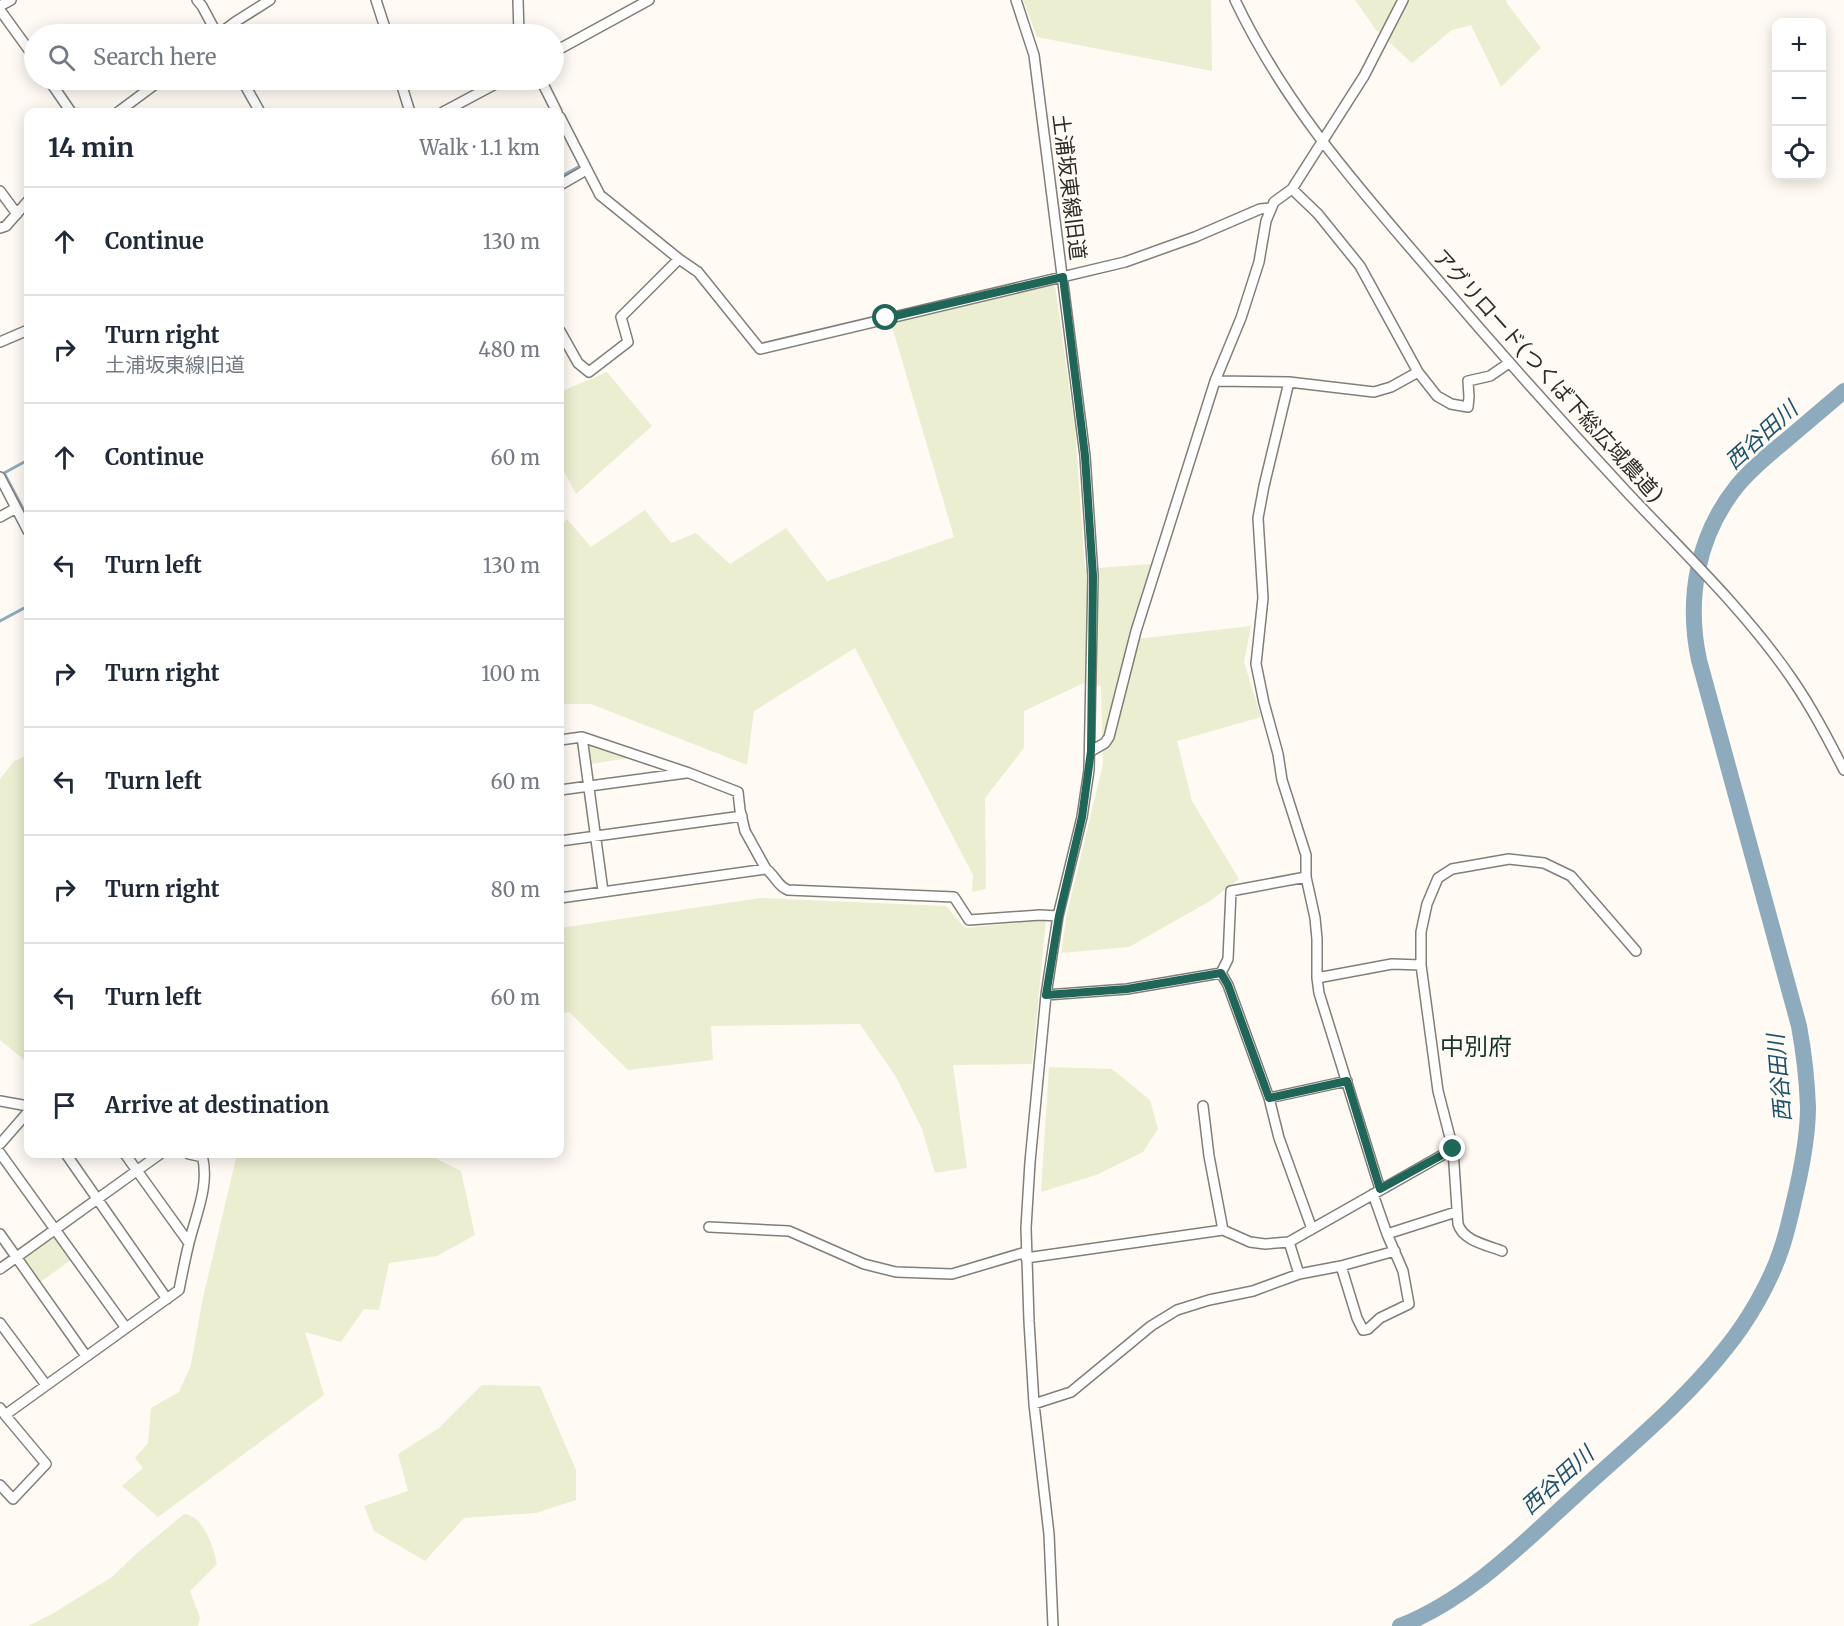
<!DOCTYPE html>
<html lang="en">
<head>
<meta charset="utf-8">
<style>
  :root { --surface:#fff; --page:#f2f2f3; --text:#1f2937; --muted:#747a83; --line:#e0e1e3 }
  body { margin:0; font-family:Merriweather,"Noto Sans JP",serif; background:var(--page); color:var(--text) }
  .controls { position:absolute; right:18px; top:18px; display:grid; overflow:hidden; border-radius:12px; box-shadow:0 3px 15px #0003 }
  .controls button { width:54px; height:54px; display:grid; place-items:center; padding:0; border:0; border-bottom:2px solid var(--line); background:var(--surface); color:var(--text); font:30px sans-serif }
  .stop { position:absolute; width:18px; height:18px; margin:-14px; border:4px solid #1f6558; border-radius:50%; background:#fff }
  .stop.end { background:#1f6558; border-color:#fff; box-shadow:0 2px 6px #0008 }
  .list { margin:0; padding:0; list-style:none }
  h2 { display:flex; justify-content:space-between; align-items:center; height:78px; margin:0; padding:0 24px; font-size:26px }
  h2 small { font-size:20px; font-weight:400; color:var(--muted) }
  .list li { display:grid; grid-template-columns:39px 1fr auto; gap:18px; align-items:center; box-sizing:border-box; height:108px; padding:0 24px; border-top:2px solid var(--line) }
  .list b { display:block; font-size:22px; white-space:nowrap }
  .list p { margin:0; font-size:20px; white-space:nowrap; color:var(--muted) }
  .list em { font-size:20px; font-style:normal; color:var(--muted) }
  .icon { flex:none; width:33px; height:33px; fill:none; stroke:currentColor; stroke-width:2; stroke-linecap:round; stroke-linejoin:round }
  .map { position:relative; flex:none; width:1844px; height:1626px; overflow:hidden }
  .search { position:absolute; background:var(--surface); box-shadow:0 3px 15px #0003; left:24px; top:24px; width:540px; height:66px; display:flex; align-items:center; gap:15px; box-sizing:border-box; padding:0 21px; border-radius:33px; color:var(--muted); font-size:22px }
  .panel { position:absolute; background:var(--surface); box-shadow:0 3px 15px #0003; left:24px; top:108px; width:540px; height:1050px; border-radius:12px }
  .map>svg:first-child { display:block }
</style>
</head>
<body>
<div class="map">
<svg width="1844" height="1626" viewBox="0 0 1844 1626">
  <rect width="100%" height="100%" fill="#fffbf4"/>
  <path fill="#ebeed0" d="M1023,0H1211L1212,71L1037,37Z
    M1355,0H1507L1506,2L1541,48L1501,87L1471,25L1452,30L1412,63L1376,30Z
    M1055,285L1075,429L1085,569L1151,564L1127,640L1251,626L1244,662L1261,717L1177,741L1192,801L1239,879L1210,901L1129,947L1061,953L1067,913L1103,764L1101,686L1084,683L1024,711V748L985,798L986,889L972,892L973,875L855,648L754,711L747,765L591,704H560V526L567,519L591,547L645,510L671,543L696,533L730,564L786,528L827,581L954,537L891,323Z
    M607,372L652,426L576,494L560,464V392Z
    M587,743L630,758L591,764Z
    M28,755V754V1063L0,1040V779L14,761Z
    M760,898L946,906L965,928L1046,920L1032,1064L953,1065L967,1168L935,1173L922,1129L896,1077L860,1024L711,1026L713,1060L628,1070L569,1012L560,1014V928Z
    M1049,1067L1112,1069L1150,1100L1158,1129L1143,1152L1096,1175L1041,1192Z
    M237,1154H427L461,1171L475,1235L437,1256L389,1263L379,1310L364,1309L341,1342L305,1332L324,1395L158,1517L122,1486L143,1468L135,1458L148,1443L151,1408L179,1392L191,1365L202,1302Z
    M54,1237L71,1260L39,1283L22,1259Z
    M482,1385L540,1386L576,1470V1500L536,1513L464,1518L425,1561L374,1531L364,1506L408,1491L398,1454L439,1428Z
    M184,1514C203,1515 214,1548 217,1564L190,1591L200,1618L198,1626H28L52,1614L112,1577L136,1554Z"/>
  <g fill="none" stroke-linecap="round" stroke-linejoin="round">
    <path stroke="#8dabbc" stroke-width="3" d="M560,177L580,166
      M28,460L4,473L28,518
      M0,621L28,606"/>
    <path stroke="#8dabbc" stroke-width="16" d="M1400,1626C1469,1599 1523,1543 1577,1494C1628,1447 1683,1403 1726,1348C1748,1321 1770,1283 1781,1250C1788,1230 1792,1209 1797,1188C1803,1161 1808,1135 1808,1107C1807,1080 1804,1053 1799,1026L1699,660C1686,599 1697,536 1737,486C1751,469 1768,455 1784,442C1804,425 1824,408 1844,391"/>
    <g stroke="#827e78" stroke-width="12">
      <path id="minor" d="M197,0L202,6L217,34
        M376,0L387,34
        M518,0L519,34
        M1016,0L1034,55L1085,456L1093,576L1089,770L1082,817L1058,916L1046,995L1030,1162L1026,1228L1029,1321L1034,1404L1049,1534L1053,1626
        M1235,0C1285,105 1356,185 1431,272C1494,346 1559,419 1625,490C1682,551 1745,610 1792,679C1812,708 1828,739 1844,770
        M0,6L11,0
        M0,10L34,57
        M219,34L235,22L270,0
        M554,52L649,0
        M49,80L71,112
        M242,80L260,112
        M400,80L410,112
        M541,80L557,112
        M118,112L161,80
        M443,112L503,80
        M560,117L600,195L679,259L698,272L760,349L1125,262L1195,237L1260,209L1270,208
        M560,185L586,170
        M1292,189L1318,214L1360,266L1418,372L1437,396L1451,404L1468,407L1469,397L1468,381L1490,376L1509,363
        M0,191L17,214
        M0,228L6,226L28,201
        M560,331L578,363L589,372L628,342L621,317L679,259
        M0,342L28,330
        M1215,381L1289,382L1374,392L1391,387L1418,372
        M1289,382L1264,486L1258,518L1263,598L1256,664L1264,703L1278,754L1282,780L1306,855V877L1315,918L1317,939V978L1319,993L1380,1189
        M0,477L28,531
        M0,517L16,508
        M582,737L603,891
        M560,740L582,737L689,773L738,792L740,810L745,831L766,869C775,875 777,886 788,890L954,897L969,920L1040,915L1058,916
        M1091,751L1105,743L1109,737L1136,631L1215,381L1241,318L1259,262L1266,221L1274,202L1292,189L1364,76L1403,0
        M560,790L686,773
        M560,841L742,816
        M560,898L766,869
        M1221,973L1228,959L1231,891L1306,877
        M1317,978L1392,964L1421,965
        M1046,995L1127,989L1221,973L1228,985L1269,1098L1279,1138L1312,1229
        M1269,1098L1347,1081
        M0,1101L28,1106
        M1203,1106L1209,1156L1223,1230
        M0,1144L28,1112
        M0,1153L126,1328
        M66,1154L167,1299
        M125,1154L189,1243
        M189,1154L198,1156L204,1154
        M709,1227L789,1231L864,1264L896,1272L952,1274L1026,1252
        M0,1234L86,1356
        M1387,1234L1456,1212
        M1289,1242L1299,1274
        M1502,1251C1487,1245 1463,1241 1458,1224L1453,1149L1438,1091L1421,965V932L1427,904L1438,878L1452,869L1509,859L1544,863L1571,876L1636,951
        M1026,1258L1223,1230L1250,1242L1265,1244L1289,1242L1453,1149
        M1341,1266L1357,1318L1363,1330L1368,1329L1380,1318L1409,1304L1403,1271L1387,1234L1373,1194
        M0,1269L160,1154
        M0,1323L46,1385
        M1034,1404L1071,1392L1151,1326L1177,1310L1209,1300L1253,1291L1299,1274L1341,1266L1395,1251
        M0,1408L5,1415L179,1290C182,1275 185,1259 189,1243C196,1214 210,1185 202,1155
        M0,1485L13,1499L46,1464L5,1415"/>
    </g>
    <use href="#minor" stroke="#fff" stroke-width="9"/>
  </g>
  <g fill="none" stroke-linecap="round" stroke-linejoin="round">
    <path stroke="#1f6558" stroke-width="8" d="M886,318L1063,277L1085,456L1093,576L1091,751L1082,817L1059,916L1046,995L1127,989L1221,973L1228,985L1269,1098L1347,1081L1380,1189L1453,1149"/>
  </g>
  <g text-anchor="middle" stroke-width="4.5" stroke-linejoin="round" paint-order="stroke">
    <g font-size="21" fill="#2e2c2a" stroke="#fffbf4">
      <text transform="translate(1069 187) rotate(83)" y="7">土浦坂東線旧道</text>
      <text transform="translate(1548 376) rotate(48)" y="7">アグリロード(つくば下総広域農道)</text>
    </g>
    <g font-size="22" font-style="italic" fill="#1b526d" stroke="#fffbf4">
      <text transform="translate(1761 435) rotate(-42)" y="8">西谷田川</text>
      <text transform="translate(1779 1078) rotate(-95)" y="8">西谷田川</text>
      <text transform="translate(1557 1480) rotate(-42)" y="8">西谷田川</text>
    </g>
    <g font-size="24" fill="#14342e" stroke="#fffbf4">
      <text x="1476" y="1055">中別府</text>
    </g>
  </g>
</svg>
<div class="controls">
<button>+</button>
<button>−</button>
<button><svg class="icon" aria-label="locate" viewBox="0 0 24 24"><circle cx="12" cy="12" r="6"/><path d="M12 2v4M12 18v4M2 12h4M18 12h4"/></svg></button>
</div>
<div class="stop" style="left:886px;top:318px"></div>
<div class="stop end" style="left:1453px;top:1149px"></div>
<div class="search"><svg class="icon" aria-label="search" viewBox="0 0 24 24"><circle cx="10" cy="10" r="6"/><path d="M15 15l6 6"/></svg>Search here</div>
<section class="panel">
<h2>14 min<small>Walk · 1.1 km</small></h2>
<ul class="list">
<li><svg class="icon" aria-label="ahead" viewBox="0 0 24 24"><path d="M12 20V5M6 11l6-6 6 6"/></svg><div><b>Continue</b></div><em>130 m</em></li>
<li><svg class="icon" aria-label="right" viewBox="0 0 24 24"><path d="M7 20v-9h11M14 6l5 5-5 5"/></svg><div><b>Turn right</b><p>土浦坂東線旧道</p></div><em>480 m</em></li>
<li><svg class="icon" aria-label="ahead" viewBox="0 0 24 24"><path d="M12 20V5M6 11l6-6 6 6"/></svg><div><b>Continue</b></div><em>60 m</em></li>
<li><svg class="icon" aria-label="left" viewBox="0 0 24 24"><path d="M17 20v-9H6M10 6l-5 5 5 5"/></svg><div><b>Turn left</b></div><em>130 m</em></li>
<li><svg class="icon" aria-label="right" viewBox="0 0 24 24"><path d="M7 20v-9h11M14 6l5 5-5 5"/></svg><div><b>Turn right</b></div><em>100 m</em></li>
<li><svg class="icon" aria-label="left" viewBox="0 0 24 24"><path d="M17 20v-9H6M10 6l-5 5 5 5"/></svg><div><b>Turn left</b></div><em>60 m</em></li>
<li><svg class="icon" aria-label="right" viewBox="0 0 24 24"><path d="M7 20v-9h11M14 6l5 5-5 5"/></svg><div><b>Turn right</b></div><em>80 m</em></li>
<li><svg class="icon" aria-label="left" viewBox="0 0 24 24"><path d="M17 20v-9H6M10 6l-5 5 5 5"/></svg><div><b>Turn left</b></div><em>60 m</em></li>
<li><svg class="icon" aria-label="arrive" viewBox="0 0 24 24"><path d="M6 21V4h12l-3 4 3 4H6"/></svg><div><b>Arrive at destination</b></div></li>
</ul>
</section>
</div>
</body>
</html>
